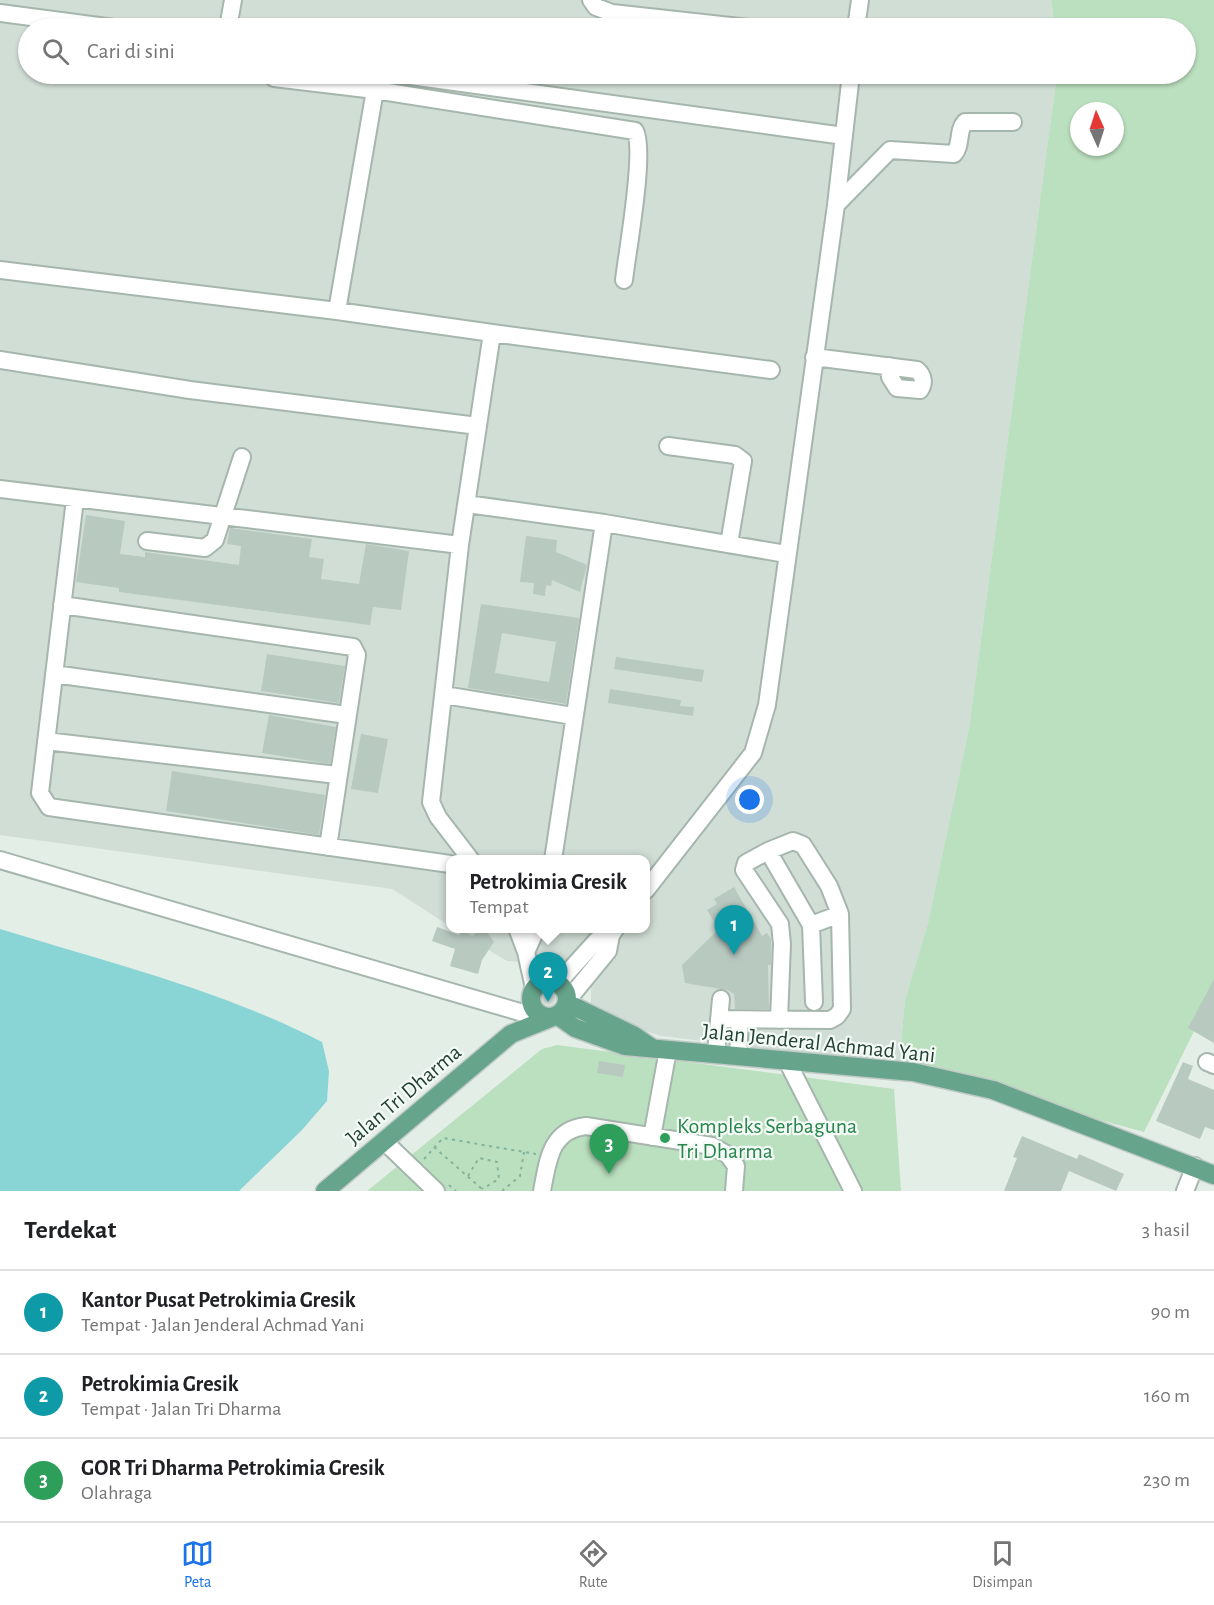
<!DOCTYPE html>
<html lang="id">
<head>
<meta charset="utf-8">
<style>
  :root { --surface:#fff; --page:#f2f2f2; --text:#202124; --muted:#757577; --line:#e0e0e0; --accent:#1a73e8 }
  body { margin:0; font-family:"Alegreya Sans",sans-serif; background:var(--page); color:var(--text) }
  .compass { position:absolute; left:1070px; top:102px; width:54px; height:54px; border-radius:50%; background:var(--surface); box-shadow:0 2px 4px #0004; rotate:357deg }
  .you { position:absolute; left:750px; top:800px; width:21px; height:21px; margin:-15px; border:4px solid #fff; border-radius:50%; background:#1a73e8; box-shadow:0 0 0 9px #1a73e833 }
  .badge { display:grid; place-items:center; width:39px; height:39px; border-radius:50%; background:var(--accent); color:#fff; font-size:20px; font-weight:700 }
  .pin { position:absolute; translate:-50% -50px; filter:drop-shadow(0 2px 3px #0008) }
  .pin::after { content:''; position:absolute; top:32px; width:21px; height:18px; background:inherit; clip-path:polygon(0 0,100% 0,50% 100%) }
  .popup { position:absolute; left:446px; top:855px; width:204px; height:78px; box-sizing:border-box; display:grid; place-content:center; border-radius:12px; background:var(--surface); filter:drop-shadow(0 2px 4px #0005); font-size:20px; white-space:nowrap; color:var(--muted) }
  .popup b { font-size:22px; color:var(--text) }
  .popup::after { content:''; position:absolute; left:50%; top:100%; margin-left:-12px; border:12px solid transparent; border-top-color:var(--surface) }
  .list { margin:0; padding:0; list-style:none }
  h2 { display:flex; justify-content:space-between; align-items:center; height:78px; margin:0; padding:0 24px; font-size:26px }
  h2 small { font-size:20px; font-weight:400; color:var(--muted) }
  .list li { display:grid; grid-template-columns:39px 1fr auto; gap:18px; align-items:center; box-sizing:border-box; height:84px; padding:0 24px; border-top:2px solid var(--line) }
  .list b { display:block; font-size:22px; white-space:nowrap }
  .list p { margin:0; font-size:20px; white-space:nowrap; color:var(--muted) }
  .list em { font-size:20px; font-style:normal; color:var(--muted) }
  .icon { flex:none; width:33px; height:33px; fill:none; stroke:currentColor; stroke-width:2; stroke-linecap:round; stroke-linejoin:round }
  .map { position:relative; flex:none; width:1214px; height:1191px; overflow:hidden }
  .search { position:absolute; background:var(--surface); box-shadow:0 2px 4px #0004; left:18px; right:18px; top:18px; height:66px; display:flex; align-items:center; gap:15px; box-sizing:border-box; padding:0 21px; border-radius:33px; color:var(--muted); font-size:22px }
  .sheet { height:330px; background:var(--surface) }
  nav { display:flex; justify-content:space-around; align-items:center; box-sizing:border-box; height:84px; border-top:2px solid var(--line); background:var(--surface); font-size:16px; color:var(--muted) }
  nav a { display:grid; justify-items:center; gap:3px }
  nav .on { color:var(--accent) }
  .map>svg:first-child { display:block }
</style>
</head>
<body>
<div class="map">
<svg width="1214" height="1191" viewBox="0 0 1214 1191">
  <rect width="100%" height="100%" fill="#e3eee7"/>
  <path fill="#d1ded6" d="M0,0H1051L1055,28H28V74H1057L969,728L928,923L905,1000L899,1065L661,1036L617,1022L591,1004V981L562,965L507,961L454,929L646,928V860H450V926L392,889L0,835Z"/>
  <path fill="#bbe0bf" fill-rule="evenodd" d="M1051,0H1214V991L1144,1132L899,1065L905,1000L928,923L969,728L1057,74H1186V28H1055ZM1079,111H1115V147H1079Z
    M557,1045L894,1089L901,1191H367L542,1049Z"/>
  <path fill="#89d5d5" d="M0,929C110,963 219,989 322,1042L329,1071L327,1101L302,1130L239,1191H0Z"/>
  <path fill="#b8c9c0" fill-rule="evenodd" d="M86,515L125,521L120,554L145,557V552L239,565L241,546L227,544L230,528L312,539L309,557L324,559L321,579L359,584L366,544L409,551L401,610L373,607L370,625L119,592V588L76,582Z
    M526,536L557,540L556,552L587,565L580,592L552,580L551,586L546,585L545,596L533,594L534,583L520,582Z
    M481,604L579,618L566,704L468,688ZM502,633L556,642L549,682L495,673Z
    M267,654L345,666L339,703L261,691Z
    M616,657L704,670L702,682L614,669Z
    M610,689L681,700L680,706L694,707L693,716L608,703Z
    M269,715L336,727L330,764L262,753Z
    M361,734L388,739L378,793L351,789Z
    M172,771L325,795L319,835L166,811Z
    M734,887L762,936L767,933L771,939V965H768L769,1009H735L734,994L727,990L685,983L682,965L719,929L707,910L717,904L714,899Z
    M437,927L459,935L462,930L472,936L484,928L494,942L482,960L478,974L450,966L455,949L432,941Z
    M1214,979V1043L1188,1028Z
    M599,1061L625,1065L623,1077L597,1073Z
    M1183,1062L1193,1066L1188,1079L1214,1090V1130L1205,1127L1200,1139L1156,1121Z
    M1022,1136L1077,1159L1079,1154L1124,1174L1116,1191L1069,1171L1061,1191H1004L1017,1158L1013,1157Z"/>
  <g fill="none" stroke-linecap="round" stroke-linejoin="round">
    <g stroke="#a5b6ad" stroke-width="20">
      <path id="minor" d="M591,0L596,7L612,13L749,28
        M0,13L114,28
        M228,28L233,0
        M856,28L860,0
        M270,74L274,78L375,90L635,131C646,150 627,253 624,280
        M396,74L844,136
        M375,90L337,311L492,333L460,545L431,802L438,817L471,860
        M836,205L890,150L954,154C962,145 957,131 965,122H1013
        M0,270L337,311
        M492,333L771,370
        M814,357L917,370C923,375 925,383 920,390L897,388L890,377L889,366
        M0,360L190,390L478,426
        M668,446L735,455L743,461L729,544
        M0,489L460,545
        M75,499L40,793L49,807L450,864
        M467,504L604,523L553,860
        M604,523L786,554
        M147,541L205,548L215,540L242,457
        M62,605L353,647L357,655L328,847
        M54,674L347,715
        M444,695L573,716
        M46,741L337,775
        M768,851L746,863L744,870L780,924L782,944L779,1020
        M0,860L523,1013
        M646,890L753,753L767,705L836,205L851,74
        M811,925L840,914
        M517,928L526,952L534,988
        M526,952L537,928
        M558,983L597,940L611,935
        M567,1001L608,951L611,935L616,928
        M719,1019L830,1020L837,1016L842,1009L840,914L829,886L803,845L793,841L768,851L811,925L814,1002
        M716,1053L721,999
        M738,1056L740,1020
        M787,1061L853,1191
        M1207,1062L1214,1065
        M652,1137L668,1050
        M385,1142L436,1191
        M542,1191C548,1161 550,1130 586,1126L712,1146L728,1155L736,1166L734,1191
        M1185,1191L1195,1166"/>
    </g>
    <g stroke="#c1cac6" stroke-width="21">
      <path id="major" d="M531 999a18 18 0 1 1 36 0a18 18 0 1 1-36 0Z
        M567,1003L633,1035L652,1048
        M558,1016L575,1028L625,1046L913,1072L993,1090L1214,1175
        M325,1191L511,1034L553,1017"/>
    </g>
    <path stroke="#82b39c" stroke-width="2" stroke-dasharray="3 4.5" stroke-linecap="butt" d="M434,1147L482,1189
      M424,1159L443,1138L536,1154
      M468,1176L479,1158L497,1162L499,1179L482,1189
      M449,1185L456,1191
      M502,1191L520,1176L524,1152"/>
    <use href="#minor" stroke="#fff" stroke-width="16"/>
    <use href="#major" stroke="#66a58b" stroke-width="18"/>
  </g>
  <circle fill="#2e9e5b" stroke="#f4faf6" stroke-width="2" cx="665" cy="1138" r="6"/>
  <g text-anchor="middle" stroke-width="4.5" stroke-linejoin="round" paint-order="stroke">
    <g font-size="22" fill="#224033" stroke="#f4faf6">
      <text transform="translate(819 1042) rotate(6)" y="8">Jalan Jenderal Achmad Yani</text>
      <text transform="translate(403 1094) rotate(-40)" y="8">Jalan Tri Dharma</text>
    </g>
    <g font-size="22" fill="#27864d" stroke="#f4faf6" text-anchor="start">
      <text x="677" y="1133">Kompleks Serbaguna<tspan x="677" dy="25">Tri Dharma</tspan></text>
    </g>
  </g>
</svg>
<svg class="compass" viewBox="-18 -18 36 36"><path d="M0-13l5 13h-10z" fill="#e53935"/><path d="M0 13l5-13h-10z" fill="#757577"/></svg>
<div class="you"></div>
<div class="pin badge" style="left:734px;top:955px;background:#0f9aa8">1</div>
<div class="pin badge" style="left:548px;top:1002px;background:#0f9aa8">2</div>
<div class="popup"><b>Petrokimia Gresik</b>Tempat</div>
<div class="pin badge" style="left:609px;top:1174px;background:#2e9e5b">3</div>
<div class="search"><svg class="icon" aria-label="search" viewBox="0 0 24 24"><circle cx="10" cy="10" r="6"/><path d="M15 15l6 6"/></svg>Cari di sini</div>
</div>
<section class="sheet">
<h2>Terdekat<small>3 hasil</small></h2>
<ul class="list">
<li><span class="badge" style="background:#0f9aa8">1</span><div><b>Kantor Pusat Petrokimia Gresik</b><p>Tempat · Jalan Jenderal Achmad Yani</p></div><em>90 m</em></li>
<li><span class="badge" style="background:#0f9aa8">2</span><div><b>Petrokimia Gresik</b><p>Tempat · Jalan Tri Dharma</p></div><em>160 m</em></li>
<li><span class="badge" style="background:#2e9e5b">3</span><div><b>GOR Tri Dharma Petrokimia Gresik</b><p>Olahraga</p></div><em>230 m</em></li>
</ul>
</section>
<nav>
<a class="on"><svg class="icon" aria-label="map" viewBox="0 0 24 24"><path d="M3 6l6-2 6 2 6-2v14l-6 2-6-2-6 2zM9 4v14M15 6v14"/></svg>Peta</a>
<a><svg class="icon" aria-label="directions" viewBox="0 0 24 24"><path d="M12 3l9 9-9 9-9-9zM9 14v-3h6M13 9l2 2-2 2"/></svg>Rute</a>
<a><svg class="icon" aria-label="saved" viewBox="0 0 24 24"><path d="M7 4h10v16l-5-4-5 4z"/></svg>Disimpan</a>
</nav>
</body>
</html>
